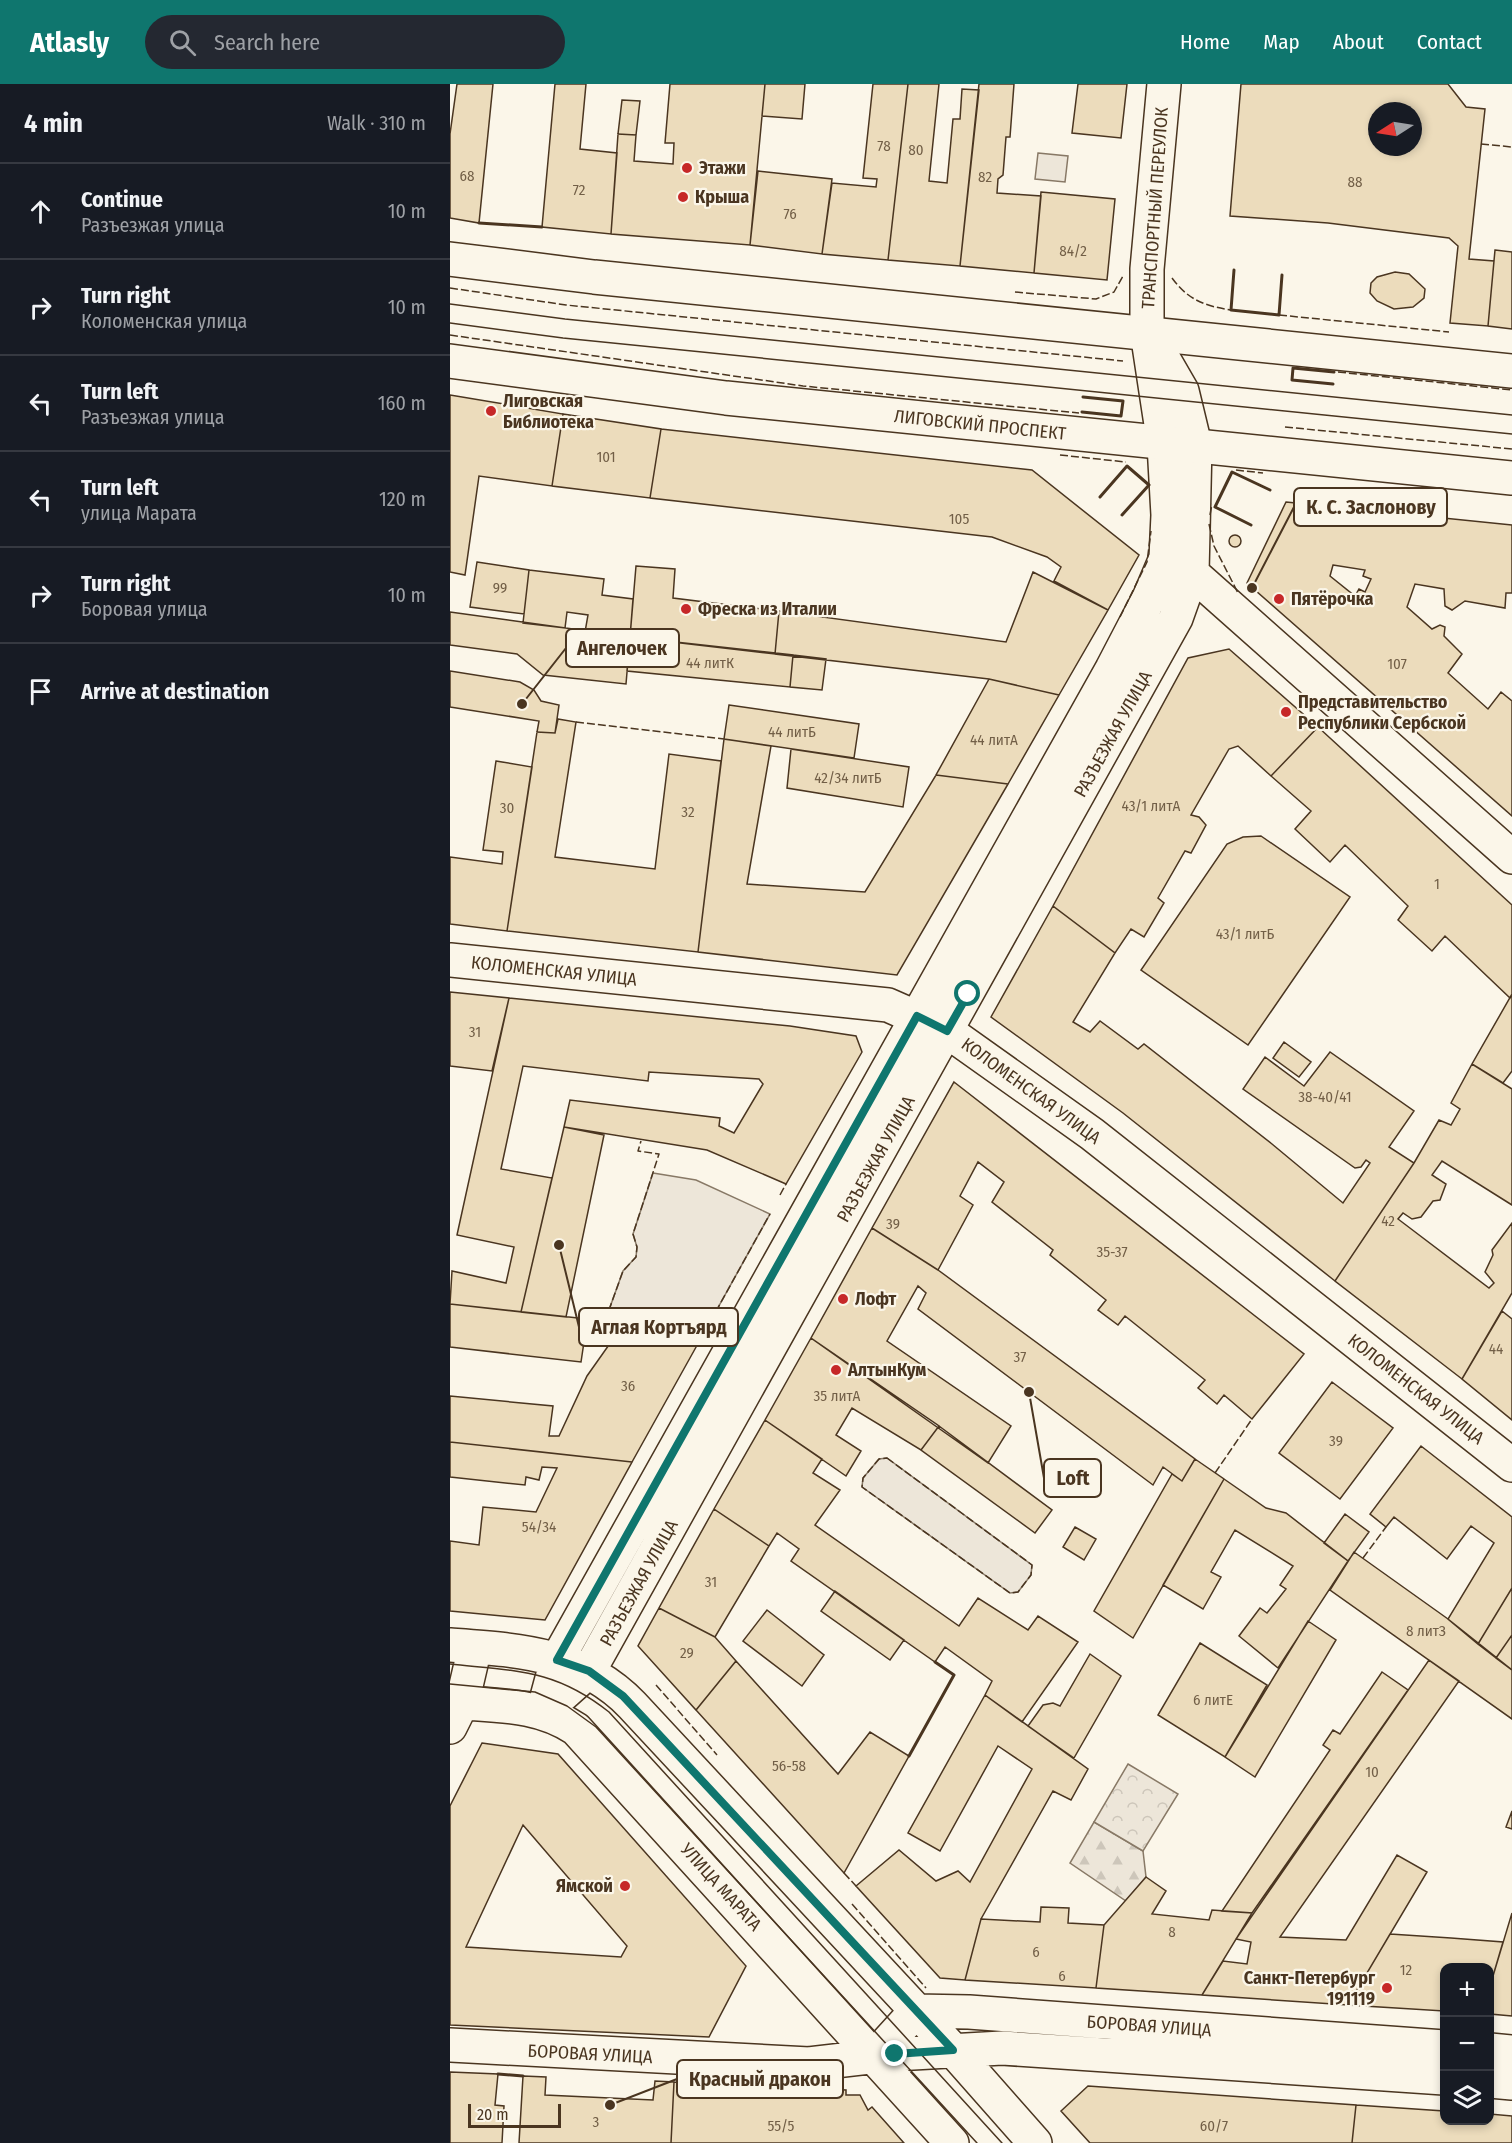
<!DOCTYPE html>
<html lang="en">
<head>
<meta charset="utf-8">
<style>
  :root { --surface:#171b24; --page:#242831; --text:#f1f3f6; --muted:#9ea1a6; --line:#363941; --accent:#0f766e }
  body { margin:0; font-family:"Fira Sans Condensed",sans-serif; background:var(--page); color:var(--text) }
  .controls { position:absolute; right:18px; bottom:18px; display:grid; overflow:hidden; border-radius:12px; box-shadow:0 3px 9px #0003 }
  .controls button { width:54px; height:54px; display:grid; place-items:center; padding:0; border:0; border-bottom:2px solid var(--line); background:var(--surface); color:var(--text); font:30px sans-serif }
  .compass { position:absolute; left:918px; top:18px; width:54px; height:54px; border-radius:50%; background:var(--surface); box-shadow:0 3px 9px #0003; rotate:258deg }
  .scale { position:absolute; left:18px; bottom:15px; width:93px; box-sizing:border-box; padding-left:6px; border:3px solid #4a3520; border-top:0; font-size:16px; line-height:21px; white-space:nowrap; color:#4a3520; -webkit-text-stroke:4px #fbf6e9; paint-order:stroke }
  .stop { position:absolute; width:18px; height:18px; margin:-14px; border:4px solid #0f766e; border-radius:50%; background:#fff }
  .stop.end { background:#0f766e; border-color:#fff; box-shadow:0 2px 6px #0008 }
  .list { margin:0; padding:0; list-style:none }
  h2 { display:flex; justify-content:space-between; align-items:center; height:78px; margin:0; padding:0 24px; font-size:26px }
  h2 small { font-size:20px; font-weight:400; color:var(--muted) }
  .list li { display:grid; grid-template-columns:39px 1fr auto; gap:18px; align-items:center; box-sizing:border-box; height:96px; padding:0 24px; border-top:2px solid var(--line) }
  .list b { display:block; font-size:22px; white-space:nowrap }
  .list p { margin:0; font-size:20px; white-space:nowrap; color:var(--muted) }
  .list em { font-size:20px; font-style:normal; color:var(--muted) }
  .icon { flex:none; width:33px; height:33px; fill:none; stroke:currentColor; stroke-width:2; stroke-linecap:round; stroke-linejoin:round }
  .map { position:relative; flex:none; width:1062px; height:2059px; overflow:hidden }
  header { display:flex; align-items:center; gap:36px; box-sizing:border-box; height:84px; padding:0 30px; background:var(--accent); color:#fff }
  header strong { font-size:28px }
  nav { display:flex; gap:33px; margin-inline-start:auto; font-size:21px }
  .search { width:420px; height:54px; background:var(--page); display:flex; align-items:center; gap:15px; box-sizing:border-box; padding:0 21px; border-radius:33px; color:var(--muted); font-size:22px }
  main { display:flex }
  aside { flex:1; background:var(--surface) }
  .map>svg:first-child { display:block }
</style>
</head>
<body>
<header>
<strong>Atlasly</strong>
<div class="search"><svg class="icon" aria-label="search" viewBox="0 0 24 24"><circle cx="10" cy="10" r="6"/><path d="M15 15l6 6"/></svg>Search here</div>
<nav><a>Home</a><a>Map</a><a>About</a><a>Contact</a></nav>
</header>
<main>
<aside>
<h2>4 min<small>Walk · 310 m</small></h2>
<ul class="list">
<li><svg class="icon" aria-label="ahead" viewBox="0 0 24 24"><path d="M12 20V5M6 11l6-6 6 6"/></svg><div><b>Continue</b><p>Разъезжая улица</p></div><em>10 m</em></li>
<li><svg class="icon" aria-label="right" viewBox="0 0 24 24"><path d="M7 20v-9h11M14 6l5 5-5 5"/></svg><div><b>Turn right</b><p>Коломенская улица</p></div><em>10 m</em></li>
<li><svg class="icon" aria-label="left" viewBox="0 0 24 24"><path d="M17 20v-9H6M10 6l-5 5 5 5"/></svg><div><b>Turn left</b><p>Разъезжая улица</p></div><em>160 m</em></li>
<li><svg class="icon" aria-label="left" viewBox="0 0 24 24"><path d="M17 20v-9H6M10 6l-5 5 5 5"/></svg><div><b>Turn left</b><p>улица Марата</p></div><em>120 m</em></li>
<li><svg class="icon" aria-label="right" viewBox="0 0 24 24"><path d="M7 20v-9h11M14 6l5 5-5 5"/></svg><div><b>Turn right</b><p>Боровая улица</p></div><em>10 m</em></li>
<li><svg class="icon" aria-label="arrive" viewBox="0 0 24 24"><path d="M6 21V4h12l-3 4 3 4H6"/></svg><div><b>Arrive at destination</b></div></li>
</ul>
</aside>
<div class="map">
<svg width="1062" height="2059" viewBox="0 0 1062 2059">
  <defs>
    <pattern id="forest-firs" width="22" height="20" patternUnits="userSpaceOnUse" patternTransform="scale(1.5)"><rect width="22" height="20" fill="#ede6d9"/><path d="M5 1l3.5 6h-7zM16 11l3.5 6h-7z" fill="#cdc6ba"/></pattern>
    <pattern id="park-crowns" width="20" height="18" patternUnits="userSpaceOnUse" patternTransform="scale(1.5)"><rect width="20" height="18" fill="#ede6d9"/><path d="M2 6a3 3 0 1 1 6 0M12 15a3 3 0 1 1 6 0" fill="none" stroke="#cdc6ba"/></pattern>
  </defs>
  <rect width="100%" height="100%" fill="#fbf6e9"/>
  <path fill="#ede6d9" stroke="#887966" stroke-width="1.5" d="M588,69L618,72L615,98L585,95Z
    M203,1089L246,1096L320,1130L255,1247L155,1237L173,1187L186,1173L187,1163L183,1150Z
    M437,1374L582,1481L581,1491L568,1508L560,1509L412,1403L413,1394L429,1375Z"/>
  <path fill="url(#forest-firs)" stroke="#887966" stroke-width="1.5" d="M644,1738L693,1767L696,1793L676,1817L620,1779Z"/>
  <path fill="url(#park-crowns)" stroke="#887966" stroke-width="1.5" d="M678,1680L728,1710L693,1767L644,1738Z"/>
  <path fill="#ecdcbc" stroke="#4a3520" stroke-width="1.5" fill-rule="evenodd" d="M7,0H43L29,139L0,134V50Z
    M105,0H136L130,65L167,69L161,150L92,143Z
    M220,0H315L300,161L161,150L168,50L186,51L184,77L223,80L224,59H215Z
    M315,0H355L352,35L312,32Z
    M423,0H458L438,176L372,170L382,99L426,103L427,95L413,94Z
    M458,0H489L479,97L497,99L503,35H510L512,5L529,6L510,182L438,176Z
    M529,0H564L560,53H556L553,91L548,95L547,109L591,112L584,189L510,182Z
    M628,0H677L671,54L622,49Z
    M791,0H998L1016,23L1035,25L1019,175L1044,177L1038,242L1000,239L1008,162L999,154L878,139L780,132ZM927,27H963V63H927Z
    M172,16L190,17L186,51L168,50Z
    M308,87L382,95L372,170L300,161Z
    M591,108L665,115L657,196L584,189Z
    M1045,166L1062,168V245L1038,242Z
    M945,188L959,190L975,205L974,214L963,223L944,225L927,217L920,209L921,199L927,193Z
    M0,311L113,330L102,402L29,392L15,491L0,488Z
    M113,330L211,345L200,414L102,402Z
    M211,345L582,386L689,471L658,526L604,497L611,483L597,473L542,453L200,414Z
    M836,418L1062,441V509H1056L1055,524L1015,517L1002,526L995,522L994,505L965,500L957,523L982,545L990,541L995,543L994,552L1012,570L998,589L1038,625L1051,608L1062,617V732L797,499ZM883,481L915,486L913,492L921,495L915,508L909,505L905,512L880,492Z
    M779 457a6 6 0 1 1 12 0a6 6 0 1 1-12 0Z
    M27,478L79,486L74,530L20,523Z
    M186,482L225,485L223,514L329,527L325,570L180,553Z
    M79,486L154,495L152,511L183,515L180,553L135,548L138,531L117,528L115,544L73,539Z
    M583,488L658,526L609,611L539,595L325,570L329,527L556,558Z
    M0,528L180,553L176,600L93,591L67,570L0,561Z
    M180,553L343,571L340,603L177,587Z
    M779,565L868,643L821,692L788,662L779,665L741,731L749,733L756,741L741,769L735,767L708,814L714,819L694,853L681,845L665,869L603,822L738,574Z
    M343,571L376,575L372,606L340,603Z
    M0,587L70,598L84,606L91,617L109,621L105,649L87,648L89,637L0,623Z
    M539,595L609,611L558,700L486,691Z
    M279,621L409,640L404,674L274,655Z
    M108,635L126,638L105,773L205,785L219,670L271,677L248,868L57,847L87,648L105,649Z
    M868,643L1062,821V910L1060,914L995,852L982,867L948,836L958,822L895,761L880,778L845,745L861,727L821,692Z
    M274,655L321,662L297,800L415,808L486,691L558,700L447,891L248,868Z
    M341,665L459,683L453,723L337,704Z
    M46,677L82,683L57,847L0,840V773L52,780L53,768L33,766Z
    M811,752L900,813L798,961L691,886L777,760L793,753Z
    M603,822L665,869L623,938L640,948L650,937L688,965L694,960L822,1060L893,1119L920,1079L916,1076L911,1083L905,1084L793,1005L815,973L854,1002L880,968L964,1027L939,1063L964,1079L885,1197L673,1029L541,933Z
    M0,908L59,914L42,987L0,982Z
    M1062,910V987L1053,999L1022,980Z
    M59,914L340,942L406,952L412,968L336,1100L257,1066L114,1043L120,1016L270,1034L269,1042L284,1049L313,1000L309,995L199,988L198,997L73,982L51,1085L102,1094L71,1228L0,1220L2,1187L56,1199L64,1163L7,1151Z
    M834,958L861,978L849,993L823,974Z
    M1022,980L1062,1005V1121L992,1077L982,1091L996,1100L990,1116L983,1117L971,1133L962,1135L953,1129L948,1135L1039,1204L1044,1199L1035,1188L1043,1171L1042,1166L1062,1139V1209L1012,1295L885,1197L964,1079L989,1036L1001,1041L1010,1025L1001,1019Z
    M504,998L854,1270L802,1335L774,1311L767,1320L748,1304L755,1296L675,1232L668,1241L648,1226L656,1216L600,1171L603,1166L542,1118L554,1098L528,1078L510,1112L523,1121L488,1186L422,1144Z
    M114,1043L154,1051L116,1233L71,1228Z
    M422,1144L488,1186L745,1375L732,1397L713,1383L703,1401L468,1225L476,1209L468,1202L437,1257L561,1342L538,1379L361,1254Z
    M0,1220L155,1237L255,1247L182,1378L0,1358V1312L103,1322L99,1352H109L137,1292L161,1258H134L131,1278L0,1263Z
    M1052,1227L1062,1235V1336L1012,1295Z
    M361,1254L489,1342L471,1366L402,1324L386,1351L411,1367L396,1392L315,1336Z
    M882,1298L943,1344L890,1415L829,1369Z
    M315,1336L372,1375L363,1389L390,1406L365,1441L509,1542L528,1514L578,1546L588,1532L628,1558L572,1638L535,1611L542,1597L495,1563L485,1578L341,1477L349,1465L327,1449L319,1462L264,1425Z
    M489,1342L602,1426L585,1449L471,1366Z
    M0,1358L182,1378L95,1536L0,1527V1457L29,1461L33,1423L86,1428L107,1384L92,1383L89,1396L76,1393L75,1401L0,1393Z
    M971,1362L1062,1433V1504L1028,1560L998,1535L1044,1459L1021,1442L997,1475L944,1433L936,1443L920,1430Z
    M745,1375L774,1395L683,1554L644,1527L722,1390L732,1397Z
    M774,1395L816,1424L836,1429L898,1477L828,1584L789,1552L810,1524L817,1529L836,1505L830,1501L843,1482L785,1446L761,1488L771,1493L753,1525L713,1501Z
    M264,1425L319,1462L265,1553L209,1524Z
    M895,1430L919,1448L898,1477L874,1459Z
    M625,1443L646,1455L634,1476L613,1463Z
    M904,1468L998,1535L1062,1586V1635L880,1506Z
    M1062,1504V1551L1046,1574L1028,1560Z
    M385,1507L454,1556L440,1576L371,1527Z
    M209,1524L265,1553L286,1577L246,1626L188,1562Z
    M317,1526L374,1571L352,1602L293,1557Z
    M858,1537L886,1556L805,1693L775,1673Z
    M1062,1551V1586L1046,1574Z
    M750,1559L817,1601L775,1673L708,1631Z
    M640,1570L671,1592L624,1674L578,1642L593,1621L603,1619L610,1622Z
    M979,1576L1009,1597L830,1853L896,1856L947,1771L977,1788L898,1921L752,1911L773,1877L797,1880L801,1858L786,1855Z
    M286,1577L388,1690L420,1648L459,1672L394,1789L246,1626Z
    M932,1588L958,1606L802,1829L772,1827L880,1666L873,1661L883,1646L890,1650Z
    M535,1611L638,1685L621,1716L603,1707L531,1835L515,1896L490,1894L406,1802L449,1766L486,1797L508,1787L520,1798L582,1685L548,1662L490,1767L458,1749Z
    M32,1659L108,1670L296,1882L259,1953L0,1941V1722ZM73,1741L177,1862L171,1873L16,1863Z
    M1062,1727V1745L1056,1743Z
    M696,1793L716,1807L702,1830L759,1836L762,1826L802,1829L752,1911L646,1904L654,1841Z
    M591,1823L619,1824L618,1839L654,1841L646,1904L515,1896L531,1835L590,1838Z
    M1062,1829V1932L1040,1930V1902Z
    M940,1850L1001,1854L1053,1858L1040,1902V1884H994V1927L898,1921Z
    M0,1988L48,1990L45,2021L54,2022L52,2059H0Z
    M73,1992L96,1993L95,2011L203,2016L205,1997L224,1998L221,2059H69Z
    M224,1998L396,2006V2011H410L418,2026L422,2023L454,2059H221Z
    M638,2002L906,2021L902,2059H640L611,2027Z
    M906,2021L994,2027V2036H1040V2030L1062,2032V2059H902Z"/>
  <g fill="none" stroke-linecap="round" stroke-linejoin="round">
    <g stroke="#4a3520" stroke-width="36">
      <path id="minor" d="M742,489L1062,773
        M0,876L438,921L497,947L642,1050L1062,1381
        M0,1561C68,1566 132,1569 182,1621L503,1966L585,2059
        M0,1618C44,1622 88,1619 126,1645L502,2059
        M93,1628L107,1576L662,585L699,514L716,474L718,431L714,360L697,248V185L714,0
        M93,1628L139,1587L726,534L742,489L745,361L732,307L706,262
        M0,1643L12,1619L25,1563
        M0,1961L359,1980L445,1970L552,1964L994,1994
        M1040,1966L1062,1968
        M424,1973L466,1927L519,1928L994,1963
        M1040,1997L1062,1999"/>
    </g>
    <g stroke="#4a3520" stroke-width="36">
      <path id="major" d="M0,175L144,193L1062,287
        M0,277L276,314L1062,394"/>
    </g>
    <use href="#minor" stroke="#fbf6e9" stroke-width="33"/>
    <use href="#major" stroke="#fbf6e9" stroke-width="33"/>
    <path stroke="#4a3520" stroke-width="1.5" d="M0,220L115,235L1062,331
      M0,239L113,254L1062,350
      M0,1580C66,1587 105,1585 159,1628L552,2059
      M0,1600L85,1608L117,1622L146,1643L527,2059"/>
    <path stroke="#4a3520" stroke-width="1.5" stroke-dasharray="8 3" stroke-linecap="butt" d="M1031,60L1062,63
      M722,194C738,216 755,222 781,226
      M0,204L116,221L673,277
      M565,208L646,215L664,208L673,192
      M829,231L999,248
      M0,251L353,302L629,329
      M888,288L1062,306
      M835,343L1062,365
      M610,371L676,378
      M786,386L813,389
      M760,431L762,420
      M759,440L764,462L788,509
      M670,533L697,478L701,447
      M126,638L274,655
      M330,1111L336,1100
      M155,1237L173,1187L186,1173L187,1163L183,1150L209,1070L188,1067L191,1057
      M255,1247L320,1130
      M437,1374L582,1481L581,1491L568,1508L560,1509L412,1403L413,1394L429,1375Z
      M765,1389L802,1335
      M913,1474L936,1443
      M206,1601L267,1671
      M394,1789L406,1802
      M402,1820L476,1904"/>
    <path stroke="#4a3520" stroke-width="3" d="M29,139L92,143
      M784,186L781,226L829,231L832,191
      M883,300L842,296L843,284L884,288
      M632,328L671,332L673,317L633,313
      M650,413L677,382L699,401L672,431
      M801,441L765,423L782,388L820,406
      M459,1672L504,1591L485,1578
      M48,1990L73,1992"/>
  </g>
  <g fill="none" stroke-linecap="round" stroke-linejoin="round">
    <path stroke="#0f766e" stroke-width="8" d="M445,1970L503,1966L173,1612L139,1587L107,1576L467,932L497,947L518,910"/>
  </g>
  <g fill="#c62828" stroke="#fbf6e9" stroke-width="2">
    <circle cx="237" cy="84" r="6"/>
    <circle cx="233" cy="113" r="6"/>
    <circle cx="41" cy="327" r="6"/>
    <circle cx="829" cy="515" r="6"/>
    <circle cx="236" cy="525" r="6"/>
    <circle cx="836" cy="628" r="6"/>
    <circle cx="393" cy="1215" r="6"/>
    <circle cx="386" cy="1286" r="6"/>
    <circle cx="175" cy="1802" r="6"/>
    <circle cx="937" cy="1904" r="6"/>
  </g>
  <g text-anchor="middle" stroke-width="4.5" stroke-linejoin="round" paint-order="stroke">
    <g font-size="15" fill="#725f47">
      <text x="434" y="67">78</text>
      <text x="466" y="71">80</text>
      <text x="17" y="97">68</text>
      <text x="535" y="98">82</text>
      <text x="905" y="103">88</text>
      <text x="129" y="111">72</text>
      <text x="340" y="135">76</text>
      <text x="623" y="172">84/2</text>
      <text x="156" y="378">101</text>
      <text x="509" y="440">105</text>
      <text x="50" y="509">99</text>
      <text x="260" y="584">44 литК</text>
      <text x="947" y="585">107</text>
      <text x="342" y="653">44 литБ</text>
      <text x="544" y="661">44 литА</text>
      <text x="398" y="699">42/34 литБ</text>
      <text x="701" y="727">43/1 литА</text>
      <text x="57" y="729">30</text>
      <text x="238" y="733">32</text>
      <text x="987" y="805">1</text>
      <text x="795" y="855">43/1 литБ</text>
      <text x="25" y="953">31</text>
      <text x="875" y="1018">38-40/41</text>
      <text x="938" y="1142">42</text>
      <text x="443" y="1145">39</text>
      <text x="662" y="1173">35-37</text>
      <text x="1046" y="1270">44</text>
      <text x="570" y="1278">37</text>
      <text x="178" y="1307">36</text>
      <text x="387" y="1317">35 литА</text>
      <text x="886" y="1362">39</text>
      <text x="89" y="1448">54/34</text>
      <text x="261" y="1503">31</text>
      <text x="976" y="1552">8 литЗ</text>
      <text x="237" y="1574">29</text>
      <text x="763" y="1621">6 литЕ</text>
      <text x="339" y="1687">56-58</text>
      <text x="922" y="1693">10</text>
      <text x="722" y="1853">8</text>
      <text x="586" y="1873">6</text>
      <text x="956" y="1891">12</text>
      <text x="612" y="1897">6</text>
      <text x="146" y="2043">3</text>
      <text x="331" y="2047">55/5</text>
      <text x="764" y="2047">60/7</text>
    </g>
    <g font-size="18" font-weight="bold" fill="#4a3520" stroke="#fbf6e9" text-anchor="start">
      <text x="249" y="90">Этажи</text>
      <text x="245" y="119">Крыша</text>
      <text x="53" y="323">Лиговская<tspan x="53" dy="21">Библиотека</tspan></text>
      <text x="841" y="521">Пятёрочка</text>
      <text x="248" y="531">Фреска из Италии</text>
      <text x="848" y="624">Представительство<tspan x="848" dy="21">Республики Сербской</tspan></text>
      <text x="405" y="1221">Лофт</text>
      <text x="398" y="1292">АлтынКум</text>
      <text x="163" y="1808" text-anchor="end">Ямской</text>
      <text x="925" y="1900" text-anchor="end">Санкт-Петербург<tspan x="925" dy="21">191119</tspan></text>
    </g>
    <g font-size="18" fill="#4a3520" stroke="#fbf6e9">
      <text transform="translate(705 124) rotate(-86)" y="6">ТРАНСПОРТНЫЙ ПЕРЕУЛОК</text>
      <text transform="translate(530 341) rotate(6)" y="6">ЛИГОВСКИЙ ПРОСПЕКТ</text>
      <text transform="translate(663 650) rotate(-61)" y="6">РАЗЪЕЗЖАЯ УЛИЦА</text>
      <text transform="translate(104 887) rotate(6)" y="6">КОЛОМЕНСКАЯ УЛИЦА</text>
      <text transform="translate(581 1007) rotate(36)" y="6">КОЛОМЕНСКАЯ УЛИЦА</text>
      <text transform="translate(426 1075) rotate(-61)" y="6">РАЗЪЕЗЖАЯ УЛИЦА</text>
      <text transform="translate(966 1305) rotate(38)" y="6">КОЛОМЕНСКАЯ УЛИЦА</text>
      <text transform="translate(189 1499) rotate(-61)" y="6">РАЗЪЕЗЖАЯ УЛИЦА</text>
      <text transform="translate(271 1803) rotate(48)" y="6">УЛИЦА МАРАТА</text>
      <text transform="translate(699 1942) rotate(4)" y="6">БОРОВАЯ УЛИЦА</text>
      <text transform="translate(140 1970) rotate(3)" y="6">БОРОВАЯ УЛИЦА</text>
    </g>
  </g>
  <path fill="none" stroke="#4a3520" stroke-width="2" d="M802 504L844 423M72 620L116 564M109 1161L129 1243M579 1308L594 1394M160 2021L227 1995"/>
  <g fill="#4a3520" stroke="#fbf6e9" stroke-width="2">
    <circle cx="802" cy="504" r="6"/>
    <circle cx="72" cy="620" r="6"/>
    <circle cx="109" cy="1161" r="6"/>
    <circle cx="579" cy="1308" r="6"/>
    <circle cx="160" cy="2021" r="6"/>
  </g>
  <g fill="#fbf6e9" stroke="#4a3520" stroke-width="2">
    <rect x="844" y="404" width="153" height="38" rx="6"/>
    <rect x="116" y="545" width="113" height="38" rx="6"/>
    <rect x="129" y="1224" width="159" height="38" rx="6"/>
    <rect x="594" y="1375" width="57" height="38" rx="6"/>
    <rect x="227" y="1976" width="166" height="38" rx="6"/>
  </g>
  <g font-size="20" text-anchor="middle" font-weight="bold" fill="#4a3520">
    <text x="921" y="430">К. С. Заслонову</text>
    <text x="172" y="571">Ангелочек</text>
    <text x="209" y="1250">Аглая Кортъярд</text>
    <text x="623" y="1401">Loft</text>
    <text x="310" y="2002">Красный дракон</text>
  </g>
</svg>
<div class="controls">
<button>+</button>
<button>−</button>
<button><svg class="icon" aria-label="layers" viewBox="0 0 24 24"><path d="M12 4l9 5-9 5-9-5zM3 14l9 5 9-5"/></svg></button>
</div>
<svg class="compass" viewBox="-18 -18 36 36"><path d="M0-13l5 13h-10z" fill="#e53935"/><path d="M0 13l5-13h-10z" fill="#9ea1a6"/></svg>
<div class="scale">20 m</div>
<div class="stop" style="left:518px;top:910px"></div>
<div class="stop end" style="left:445px;top:1970px"></div>
</div>
</main>
</body>
</html>
